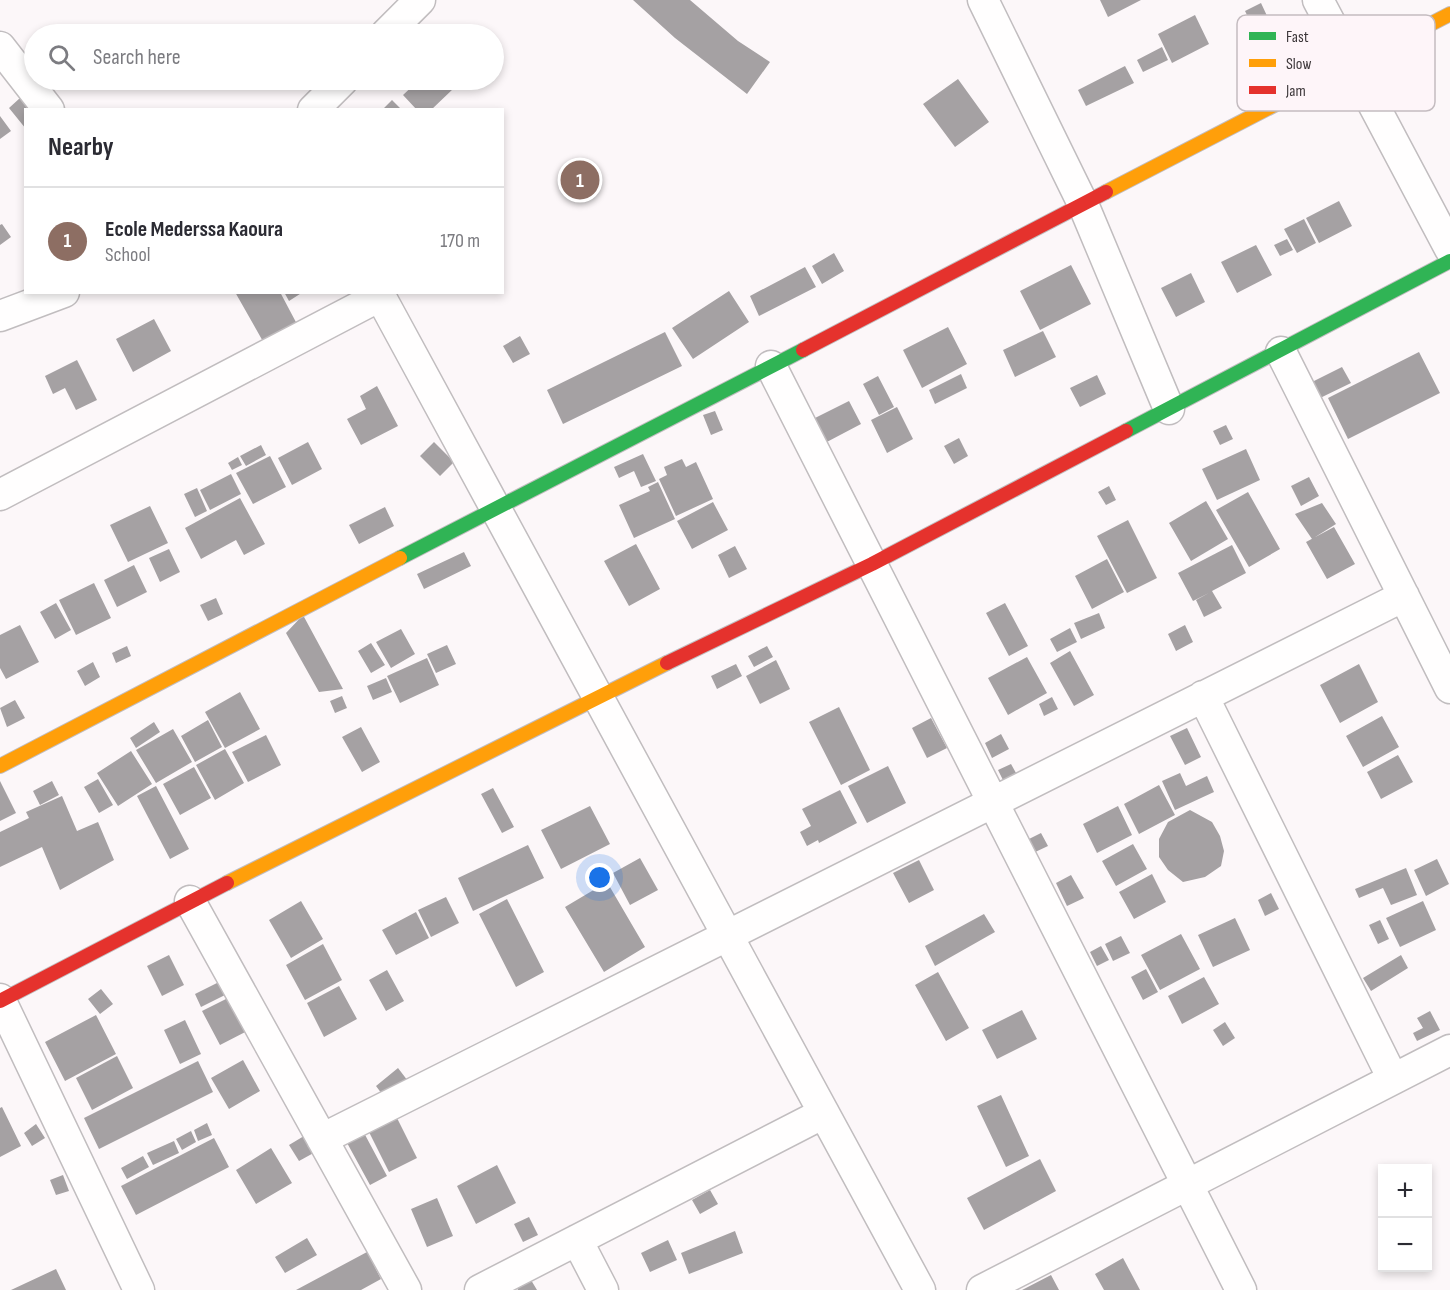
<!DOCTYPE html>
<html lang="en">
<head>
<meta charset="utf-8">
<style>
  :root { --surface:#fff; --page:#f2f2f3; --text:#2b2b33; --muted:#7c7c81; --line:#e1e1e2; --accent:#807a7d }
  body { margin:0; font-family:"Sofia Sans Condensed",sans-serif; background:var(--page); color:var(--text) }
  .controls { position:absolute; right:18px; bottom:18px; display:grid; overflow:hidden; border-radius:0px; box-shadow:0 3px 9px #0003 }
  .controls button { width:54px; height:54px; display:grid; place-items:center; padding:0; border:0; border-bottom:2px solid var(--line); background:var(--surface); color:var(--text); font:30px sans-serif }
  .you { position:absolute; left:600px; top:878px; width:21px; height:21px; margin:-15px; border:4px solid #fff; border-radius:50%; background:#1a73e8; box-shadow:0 0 0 9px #1a73e833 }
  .badge { display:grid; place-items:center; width:39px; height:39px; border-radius:50%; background:var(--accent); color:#fff; font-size:20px; font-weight:700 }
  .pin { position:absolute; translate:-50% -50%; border:3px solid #fff; box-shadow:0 2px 6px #0006 }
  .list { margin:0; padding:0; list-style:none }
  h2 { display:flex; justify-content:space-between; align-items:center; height:78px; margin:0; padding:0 24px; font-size:26px }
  h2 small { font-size:20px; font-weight:400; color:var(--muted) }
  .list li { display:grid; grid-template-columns:39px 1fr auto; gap:18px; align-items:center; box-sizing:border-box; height:108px; padding:0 24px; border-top:2px solid var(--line) }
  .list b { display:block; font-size:22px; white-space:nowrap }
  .list p { margin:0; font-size:20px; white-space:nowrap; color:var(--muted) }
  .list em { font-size:20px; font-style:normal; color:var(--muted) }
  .icon { flex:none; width:33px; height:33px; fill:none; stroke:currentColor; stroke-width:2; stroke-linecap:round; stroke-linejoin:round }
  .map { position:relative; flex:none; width:1450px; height:1290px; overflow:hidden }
  .search { position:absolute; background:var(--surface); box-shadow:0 3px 9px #0003; left:24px; top:24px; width:480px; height:66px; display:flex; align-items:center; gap:15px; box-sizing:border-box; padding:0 21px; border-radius:33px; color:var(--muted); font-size:22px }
  .panel { position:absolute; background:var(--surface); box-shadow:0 3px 9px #0003; left:24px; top:108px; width:480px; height:186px; border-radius:0px }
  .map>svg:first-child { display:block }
</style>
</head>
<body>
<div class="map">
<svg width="1450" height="1290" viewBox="0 0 1450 1290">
  <rect width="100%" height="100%" fill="#fcf7f9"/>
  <path fill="#a5a1a3" d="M633,0H690L738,41L770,62L747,94L675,38Z
    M1100,0H1141L1108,17Z
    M1261,3L1268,18L1252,25L1245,11Z
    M1195,15L1209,44L1172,63L1158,34Z
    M1162,47L1168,60L1143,72L1137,60Z
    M1125,66L1134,83L1086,106L1078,90Z
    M958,79L989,122L955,147L923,104Z
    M419,80H443L453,89L431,110H417L403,95Z
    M20,98L29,110H26V129L9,108Z
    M392,100L402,110H382Z
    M0,116L11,131L0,139Z
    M1339,201L1352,226L1319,243L1306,218Z
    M1304,219L1316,243L1297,253L1284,229Z
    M2,224L11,237L0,245V225Z
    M1287,239L1293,250L1280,256L1274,245Z
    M1256,245L1272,275L1237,293L1221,262Z
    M834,253L844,271L822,284L812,266Z
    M1071,265L1091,304L1040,330L1020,291Z
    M805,267L816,287L759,316L750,296Z
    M1191,273L1205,302L1176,317L1161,288Z
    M729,291L749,322L693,359L672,328Z
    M235,292H280L298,326L265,345Z
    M284,292H303L289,301Z
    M154,319L171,351L133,372L116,339Z
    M948,327L967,364L922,388L903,350Z
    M1043,331L1056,357L1015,377L1003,350Z
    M665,332L682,366L563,424L547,390Z
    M520,336L530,354L513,363L503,346Z
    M1419,352L1440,393L1348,439L1328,398Z
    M77,360L97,400L76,410L65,388L53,394L45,376Z
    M1342,367L1351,383L1318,399L1310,383Z
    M961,374L967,388L935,404L929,390Z
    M1097,375L1106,394L1080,407L1070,388Z
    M878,376L894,407L879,415L863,384Z
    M377,386L398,426L361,445L347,419L366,409L360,396Z
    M849,401L861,424L823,444L811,420Z
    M897,407L913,439L887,453L871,420Z
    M715,411L723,430L711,435L703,415Z
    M1226,425L1233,439L1220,445L1213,431Z
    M959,438L968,456L954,464L944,446Z
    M308,442L322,469L292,485L278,458Z
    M434,442L454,462L440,476L420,456Z
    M261,445L266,455L246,466L240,456Z
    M1246,449L1260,480L1217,500L1202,469Z
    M643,454L656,481L641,487L634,471L619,478L614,467Z
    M270,456L286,487L253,504L236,473Z
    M238,457L242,465L232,470L228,463Z
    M682,459L686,467L696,462L713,499L676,516L659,479L667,475L664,467Z
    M231,474L241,494L210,510L200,490Z
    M1309,477L1319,496L1301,506L1291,486Z
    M658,482L675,519L634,538L619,505L650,491L648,487Z
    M1109,486L1116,500L1106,505L1098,492Z
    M197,488L207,511L195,517L184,494Z
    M1248,492L1280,549L1249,567L1216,510Z
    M240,498L265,544L244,555L236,540L201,559L185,528Z
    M1206,501L1228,539L1191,561L1169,523Z
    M713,502L728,530L692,549L677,521Z
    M1322,503L1336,524L1312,539L1295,514Z
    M150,506L168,543L128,562L110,525Z
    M385,507L394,526L359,544L349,525Z
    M1128,520L1157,578L1127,593L1097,536Z
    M1334,527L1355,564L1327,579L1306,542Z
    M636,544L660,589L629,606L604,561Z
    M1232,545L1246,573L1212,591L1222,608L1204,617L1196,600L1209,593L1193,601L1178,573Z
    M735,546L747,569L729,578L718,555Z
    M169,549L180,572L160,582L149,558Z
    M464,552L471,566L424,589L417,574Z
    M1107,559L1124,592L1092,609L1075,576Z
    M134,565L147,592L117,607L104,580Z
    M94,583L111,618L76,635L59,600Z
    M216,598L223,614L208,621L200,605Z
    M56,603L71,630L55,639L40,612Z
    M1005,603L1028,646L1009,656L986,613Z
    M1099,613L1105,628L1081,639L1074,623Z
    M303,615L343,689L319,692L286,633Z
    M20,625L39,662L6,679L0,668V635Z
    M1185,625L1193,642L1176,651L1168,634Z
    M1070,628L1077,642L1057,652L1050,639Z
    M401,629L415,654L391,668L376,642Z
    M371,643L385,665L371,673L358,651Z
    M447,645L456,664L436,673L427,654Z
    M127,646L131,656L116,663L112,653Z
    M767,646L773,657L754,667L748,656Z
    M1070,651L1094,695L1074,706L1050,663Z
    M1027,657L1047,693L1008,715L988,678Z
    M427,658L439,685L400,703L387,676Z
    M776,660L790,689L760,704L746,676Z
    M93,662L100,677L85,686L77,671Z
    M736,664L742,676L717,689L711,676Z
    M1359,664L1378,702L1340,723L1320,685Z
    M386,678L392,692L373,700L367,686Z
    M240,692L260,729L225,748L205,712Z
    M342,696L347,708L335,713L330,701Z
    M1052,697L1058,709L1044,716L1039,704Z
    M15,700L25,718L7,727L0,708Z
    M839,707L870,770L841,785L809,722Z
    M1382,716L1399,747L1363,767L1346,736Z
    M931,718L947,748L927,758L912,728Z
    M208,720L222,747L195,762L181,736Z
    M154,722L160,732L136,748L130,738Z
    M361,727L380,762L362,772L342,737Z
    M1187,728L1201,757L1185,765L1170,736Z
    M173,729L192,762L156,783L136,750Z
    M1001,734L1009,749L992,758L985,743Z
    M266,735L281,765L248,782L232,752Z
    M225,749L244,783L215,800L196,765Z
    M131,751L152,784L118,806L97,773Z
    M1398,755L1413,782L1381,799L1367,772Z
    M1011,764L1016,773L1003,780L998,770Z
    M888,766L906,803L867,823L848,786Z
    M194,767L211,798L180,815L163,784Z
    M1180,773L1186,786L1207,776L1214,792L1175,810L1162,781Z
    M98,779L113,805L99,813L84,787Z
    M0,781L16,813L0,821Z
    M52,781L59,795L40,805L33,791Z
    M1159,785L1175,815L1139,834L1124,804Z
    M156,786L189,849L170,859L137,796Z
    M493,788L514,827L502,833L481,794Z
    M840,790L857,823L819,843L818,840L807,846L800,832L811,826L802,809Z
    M62,796L77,831L98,822L114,860L60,890L42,847L0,867V832L29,818L26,812Z
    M590,806L610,844L561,869L541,830Z
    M1118,806L1132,835L1097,853L1083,824Z
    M1190,810L1212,822L1220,836L1224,851L1221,866L1205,877L1183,882L1168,870L1159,857V839L1168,822Z
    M1041,833L1048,846L1031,854L1025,841Z
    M1133,844L1147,869L1116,886L1102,861Z
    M528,845L544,878L473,911L458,878Z
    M640,858L658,890L630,905L613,873Z
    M1437,859L1449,884L1426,896L1414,870Z
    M919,860L934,890L909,903L893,873Z
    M1406,868L1417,895L1391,905L1383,888L1359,898L1355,889Z
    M1152,874L1166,902L1134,919L1119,892Z
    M1071,875L1084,898L1067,906L1056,883Z
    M607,882L645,947L604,972L565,907Z
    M1271,893L1279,909L1265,916L1258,900Z
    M446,897L459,923L431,937L418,910Z
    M507,899L544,972L516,987L479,914Z
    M301,901L323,939L291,958L269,920Z
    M1423,901L1436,930L1400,947L1386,918Z
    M416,912L429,938L396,955L382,930Z
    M984,914L995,932L935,966L925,946Z
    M1235,918L1250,950L1213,967L1198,935Z
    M1380,920L1389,939L1378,944L1369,925Z
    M1181,934L1200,969L1160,990L1141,955Z
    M1121,936L1130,953L1113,961L1105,944Z
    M323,944L342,980L305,1000L286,965Z
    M1101,946L1109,960L1097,966L1090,952Z
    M169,955L184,985L162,996L147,966Z
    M1401,955L1408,968L1371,991L1363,978Z
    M1146,969L1158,992L1143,1000L1131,977Z
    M387,970L404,1001L386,1011L369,980Z
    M938,972L969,1028L946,1041L915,985Z
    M1204,977L1219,1004L1182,1024L1168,996Z
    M227,978L233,991L201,1007L195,994Z
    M339,986L357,1019L324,1037L307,1003Z
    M101,989L113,1004L100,1014L88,999Z
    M236,994L253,1028L220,1045L202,1011Z
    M1022,1010L1037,1039L997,1059L982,1030Z
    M1430,1011L1440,1030L1417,1041L1413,1033L1423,1028L1417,1018Z
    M96,1015L116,1054L65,1081L45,1042Z
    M185,1020L201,1054L180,1064L164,1030Z
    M1225,1022L1235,1038L1223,1046L1213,1030Z
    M117,1056L133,1088L92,1110L76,1078Z
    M243,1060L260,1091L229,1109L211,1078Z
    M198,1061L213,1092L99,1149L84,1118Z
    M398,1068L411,1085L385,1098L376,1086Z
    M1001,1095L1029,1156L1006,1167L977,1106Z
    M2,1107L21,1146L0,1157V1108Z
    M397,1118L417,1158L389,1172L369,1132Z
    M207,1123L212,1135L198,1141L194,1130Z
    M36,1124L45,1138L32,1146L24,1133Z
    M191,1131L196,1142L182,1150L176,1139Z
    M363,1131L387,1176L370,1185L346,1141Z
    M309,1133L319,1150L299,1161L289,1145Z
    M214,1138L229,1167L136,1215L121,1186Z
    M174,1141L179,1153L153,1165L147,1153Z
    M271,1148L292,1183L256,1204L236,1170Z
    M143,1156L149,1167L127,1179L121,1168Z
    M1040,1159L1056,1191L984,1230L967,1198Z
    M497,1165L516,1203L476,1224L457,1186Z
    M63,1175L69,1191L56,1195L50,1180Z
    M710,1190L718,1204L700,1214L692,1200Z
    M437,1198L453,1236L427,1247L411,1209Z
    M529,1217L538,1235L523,1242L514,1224Z
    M735,1231L743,1253L689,1274L681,1253Z
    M307,1238L317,1255L285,1273L275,1257Z
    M668,1240L677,1260L650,1272L641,1253Z
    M367,1252L381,1279L361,1290H296Z
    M1123,1258L1140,1290H1104L1095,1274Z
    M56,1269L66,1290H11Z
    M528,1275L537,1290H518L514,1283Z
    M1051,1275L1059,1290H1022Z"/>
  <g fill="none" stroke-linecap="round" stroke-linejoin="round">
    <g stroke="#c1bdbf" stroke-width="33">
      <path id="street" d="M983,0L1083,204L1169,409
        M1318,0L1450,249
        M386,34L420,0
        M0,47L49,110
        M313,110L343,80
        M378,292L920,1290
        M0,316L64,292
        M1281,352L1450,688
        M771,366L1241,1290
        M0,495L380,296
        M1203,696L1393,1079
        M190,901L406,1290
        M0,999L139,1290
        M322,1139L1404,596
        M577,1240L603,1290
        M480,1290L824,1113
        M982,1290L1450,1050"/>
    </g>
    <g stroke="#c1bdbf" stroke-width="16">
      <path id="fast" d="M1126,431L1450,261
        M400,558L803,350"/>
    </g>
    <g stroke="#c1bdbf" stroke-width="16">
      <path id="slow" d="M1106,192L1450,14
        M0,766L400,558
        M227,883L667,663"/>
    </g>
    <g stroke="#c1bdbf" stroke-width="16">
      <path id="jam" d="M803,350L1106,192
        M667,663L872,564L1126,431
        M0,1001L227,883"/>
    </g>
    <use href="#street" stroke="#fffefe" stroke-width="30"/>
    <use href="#fast" stroke="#30b455" stroke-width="14"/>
    <use href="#slow" stroke="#ff9f0a" stroke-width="14"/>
    <use href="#jam" stroke="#e5322d" stroke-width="14"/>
  </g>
  <rect x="1237" y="15" width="198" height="96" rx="9" fill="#fef5f9" stroke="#c4bcc0" stroke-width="1.5"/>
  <rect x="1249" y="32" width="27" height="8" fill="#30b455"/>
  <rect x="1249" y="59" width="27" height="8" fill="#ff9f0a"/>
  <rect x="1249" y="86" width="27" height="8" fill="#e5322d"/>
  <g font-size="16" fill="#3d373a">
    <text x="1286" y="42">Fast</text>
    <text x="1286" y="69">Slow</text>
    <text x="1286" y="96">Jam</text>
  </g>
</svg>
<div class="controls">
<button>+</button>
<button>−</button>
</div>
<div class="you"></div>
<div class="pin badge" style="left:580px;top:180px;background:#8d6e63">1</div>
<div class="search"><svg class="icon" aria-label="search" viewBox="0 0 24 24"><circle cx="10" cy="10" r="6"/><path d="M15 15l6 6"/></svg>Search here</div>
<section class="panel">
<h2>Nearby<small></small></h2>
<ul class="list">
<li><span class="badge" style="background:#8d6e63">1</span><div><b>Ecole Mederssa Kaoura</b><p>School</p></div><em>170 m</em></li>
</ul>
</section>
</div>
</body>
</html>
